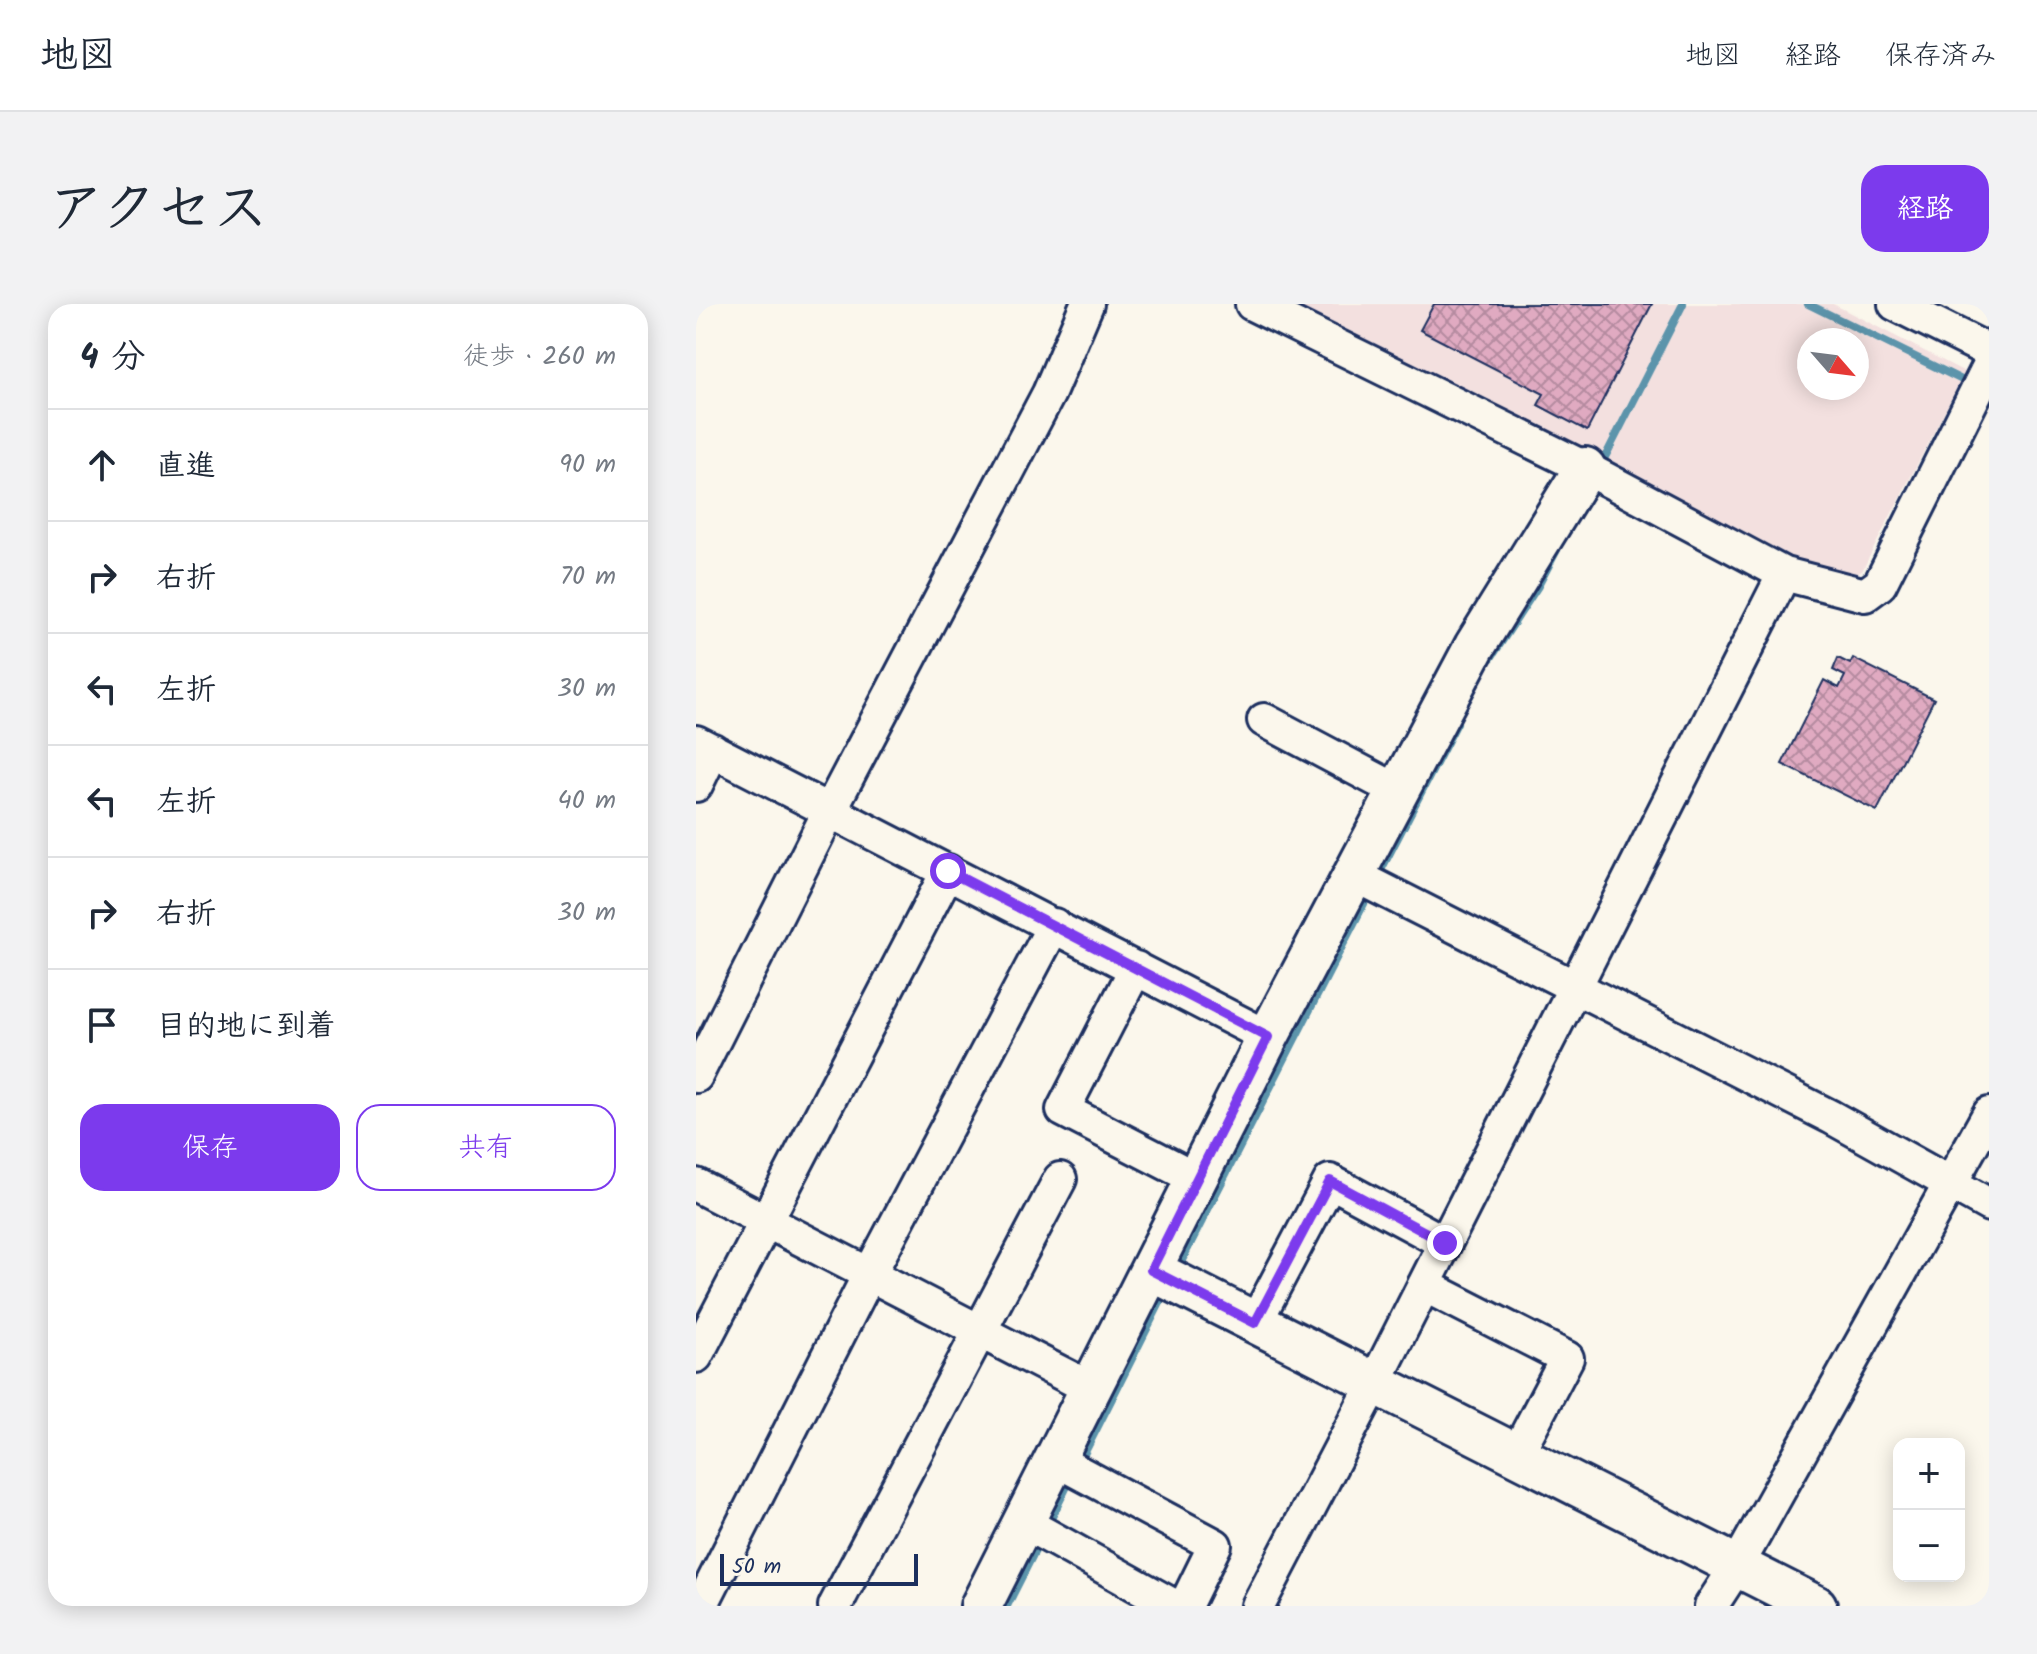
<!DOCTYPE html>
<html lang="ja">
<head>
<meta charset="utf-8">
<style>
  :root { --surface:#fff; --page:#f2f2f3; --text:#1f2937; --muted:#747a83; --line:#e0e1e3; --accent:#7c3aed }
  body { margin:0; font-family:Kalam,"Klee One",sans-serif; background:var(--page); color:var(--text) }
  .controls { position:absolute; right:24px; bottom:24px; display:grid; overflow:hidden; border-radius:16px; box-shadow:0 4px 20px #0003 }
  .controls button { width:72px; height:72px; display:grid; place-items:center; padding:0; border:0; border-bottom:2px solid var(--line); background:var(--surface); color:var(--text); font:40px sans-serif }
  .compass { position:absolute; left:1101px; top:24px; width:72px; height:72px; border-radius:50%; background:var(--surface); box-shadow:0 4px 20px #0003; rotate:118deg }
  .scale { position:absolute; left:24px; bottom:20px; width:198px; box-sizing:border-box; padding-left:8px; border:4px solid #1b2f5e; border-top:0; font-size:22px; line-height:28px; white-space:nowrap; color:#1b2f5e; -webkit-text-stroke:6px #fbf7ec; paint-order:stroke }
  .stop { position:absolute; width:24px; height:24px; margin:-18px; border:6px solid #7c3aed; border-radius:50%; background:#fff }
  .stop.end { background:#7c3aed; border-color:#fff; box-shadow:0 2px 8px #0008 }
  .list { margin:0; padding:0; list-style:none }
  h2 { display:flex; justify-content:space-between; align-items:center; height:104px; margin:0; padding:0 32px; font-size:34px }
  h2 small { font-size:26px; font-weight:400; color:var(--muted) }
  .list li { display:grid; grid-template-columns:52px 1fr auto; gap:24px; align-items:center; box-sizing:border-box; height:112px; padding:0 32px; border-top:2px solid var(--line) }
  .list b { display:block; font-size:30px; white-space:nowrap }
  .list em { font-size:26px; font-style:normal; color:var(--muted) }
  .actions { display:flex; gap:16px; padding:24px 32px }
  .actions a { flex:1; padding:18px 0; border:2px solid var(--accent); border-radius:24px; text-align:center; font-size:28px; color:var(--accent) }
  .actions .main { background:var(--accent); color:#fff }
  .icon { flex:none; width:44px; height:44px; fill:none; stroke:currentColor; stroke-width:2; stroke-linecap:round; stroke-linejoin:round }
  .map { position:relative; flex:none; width:1293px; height:1302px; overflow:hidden; border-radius:24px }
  header { display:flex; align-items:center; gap:48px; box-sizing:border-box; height:112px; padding:0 40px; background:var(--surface); border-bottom:2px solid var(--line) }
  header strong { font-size:38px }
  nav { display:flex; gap:44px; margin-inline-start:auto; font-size:28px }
  .intro { display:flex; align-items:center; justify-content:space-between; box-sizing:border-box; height:192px; padding:0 48px }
  h1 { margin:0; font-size:56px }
  .button { padding:20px 36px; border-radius:24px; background:var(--accent); color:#fff; font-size:28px; font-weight:700 }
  main { display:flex; gap:48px; padding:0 48px }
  aside { flex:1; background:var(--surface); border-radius:24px; box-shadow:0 4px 20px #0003 }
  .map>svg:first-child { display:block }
</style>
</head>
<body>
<header>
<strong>地図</strong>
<nav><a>地図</a><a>経路</a><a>保存済み</a></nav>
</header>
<div class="intro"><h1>アクセス</h1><a class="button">経路</a></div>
<main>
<aside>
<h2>4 分<small>徒歩 · 260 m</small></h2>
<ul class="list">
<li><svg class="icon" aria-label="ahead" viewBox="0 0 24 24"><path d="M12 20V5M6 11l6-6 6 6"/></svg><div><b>直進</b></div><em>90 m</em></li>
<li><svg class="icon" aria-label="right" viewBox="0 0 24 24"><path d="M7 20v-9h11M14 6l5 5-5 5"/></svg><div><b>右折</b></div><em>70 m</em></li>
<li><svg class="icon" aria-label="left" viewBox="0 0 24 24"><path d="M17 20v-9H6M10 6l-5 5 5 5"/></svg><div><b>左折</b></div><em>30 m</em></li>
<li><svg class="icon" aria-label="left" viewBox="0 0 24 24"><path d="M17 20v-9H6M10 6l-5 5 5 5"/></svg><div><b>左折</b></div><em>40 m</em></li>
<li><svg class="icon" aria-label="right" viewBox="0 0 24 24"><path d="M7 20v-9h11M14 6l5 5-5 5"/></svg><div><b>右折</b></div><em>30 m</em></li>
<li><svg class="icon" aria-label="arrive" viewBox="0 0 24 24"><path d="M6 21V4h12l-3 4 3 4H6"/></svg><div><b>目的地に到着</b></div></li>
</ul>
<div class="actions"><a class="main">保存</a><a>共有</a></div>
</aside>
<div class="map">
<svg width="1293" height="1302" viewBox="0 0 1293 1302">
  <defs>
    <pattern id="building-cross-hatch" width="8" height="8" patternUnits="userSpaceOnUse" patternTransform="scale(2)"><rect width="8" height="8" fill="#e0aac1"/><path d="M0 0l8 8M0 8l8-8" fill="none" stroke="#b58ba0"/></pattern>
  </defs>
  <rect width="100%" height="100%" fill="#fbf7ec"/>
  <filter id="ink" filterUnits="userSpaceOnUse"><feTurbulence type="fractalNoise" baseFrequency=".0125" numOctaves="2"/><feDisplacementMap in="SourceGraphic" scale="16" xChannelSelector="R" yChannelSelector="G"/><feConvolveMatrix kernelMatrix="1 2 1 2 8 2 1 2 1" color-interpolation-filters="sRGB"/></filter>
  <g filter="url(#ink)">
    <path fill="#f3e0df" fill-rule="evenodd" d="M598,0H1137L1269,68L1166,267L1149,276L1130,274ZM1113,36H1161V84H1113Z"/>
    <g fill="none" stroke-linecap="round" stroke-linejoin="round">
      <path stroke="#5b94ab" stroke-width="8" d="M1112,0L1274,80
        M904,163L987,0
        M795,354L842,282L861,246
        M681,574L761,419
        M481,966L675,586
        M382,1162L471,985
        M351,1223L375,1174
        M311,1302L345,1235"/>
    </g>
    <path fill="url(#building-cross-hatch)" stroke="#1b2f5e" stroke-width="2" d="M738,0H956L891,127L842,101L848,90L724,26Z
      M1142,354L1154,360L1157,354L1238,395L1181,507L1086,460L1128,376L1143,384L1149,372L1137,366Z"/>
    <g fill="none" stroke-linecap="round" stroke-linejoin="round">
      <g stroke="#1b2f5e" stroke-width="38">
        <path id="minor" d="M556,0L889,164L1088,270L1169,291L1184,280L1293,62
          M1199,0L1293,47
          M568,416L702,487
          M0,438L572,733
          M0,481L17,446
          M658,571L1135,813L1293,901
          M440,664L367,806L501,875
          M0,772L134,506L353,89L391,0
          M0,881L394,1084
          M728,981L871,1054L820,1151
          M559,1019L634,877L749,939
          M0,1052L252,567
          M358,1155L519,1241L489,1302
          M327,1218L478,1302
          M5,1302L174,969L358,621
          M139,1302L364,875
          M562,1302L678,1080L1088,270
          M1015,1302L1041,1262L1293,810"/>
      </g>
      <g stroke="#1b2f5e" stroke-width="46">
        <path id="tertiary" d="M455,966L1120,1302
          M285,1302L572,733L779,342L889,164"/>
      </g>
      <use href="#minor" stroke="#fbf7ec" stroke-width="32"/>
      <use href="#tertiary" stroke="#fbf7ec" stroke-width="40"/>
    </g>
  </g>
  <g fill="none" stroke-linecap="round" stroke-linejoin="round" filter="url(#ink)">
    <path stroke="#7c3aed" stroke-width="10" d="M252,567L572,733L455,966L559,1019L634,877L749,939"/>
  </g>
</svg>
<div class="controls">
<button>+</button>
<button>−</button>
</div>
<svg class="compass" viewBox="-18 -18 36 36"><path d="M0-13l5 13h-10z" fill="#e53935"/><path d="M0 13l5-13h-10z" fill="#747a83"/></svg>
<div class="scale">50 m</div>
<div class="stop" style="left:252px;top:567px"></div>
<div class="stop end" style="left:749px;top:939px"></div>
</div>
</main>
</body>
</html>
